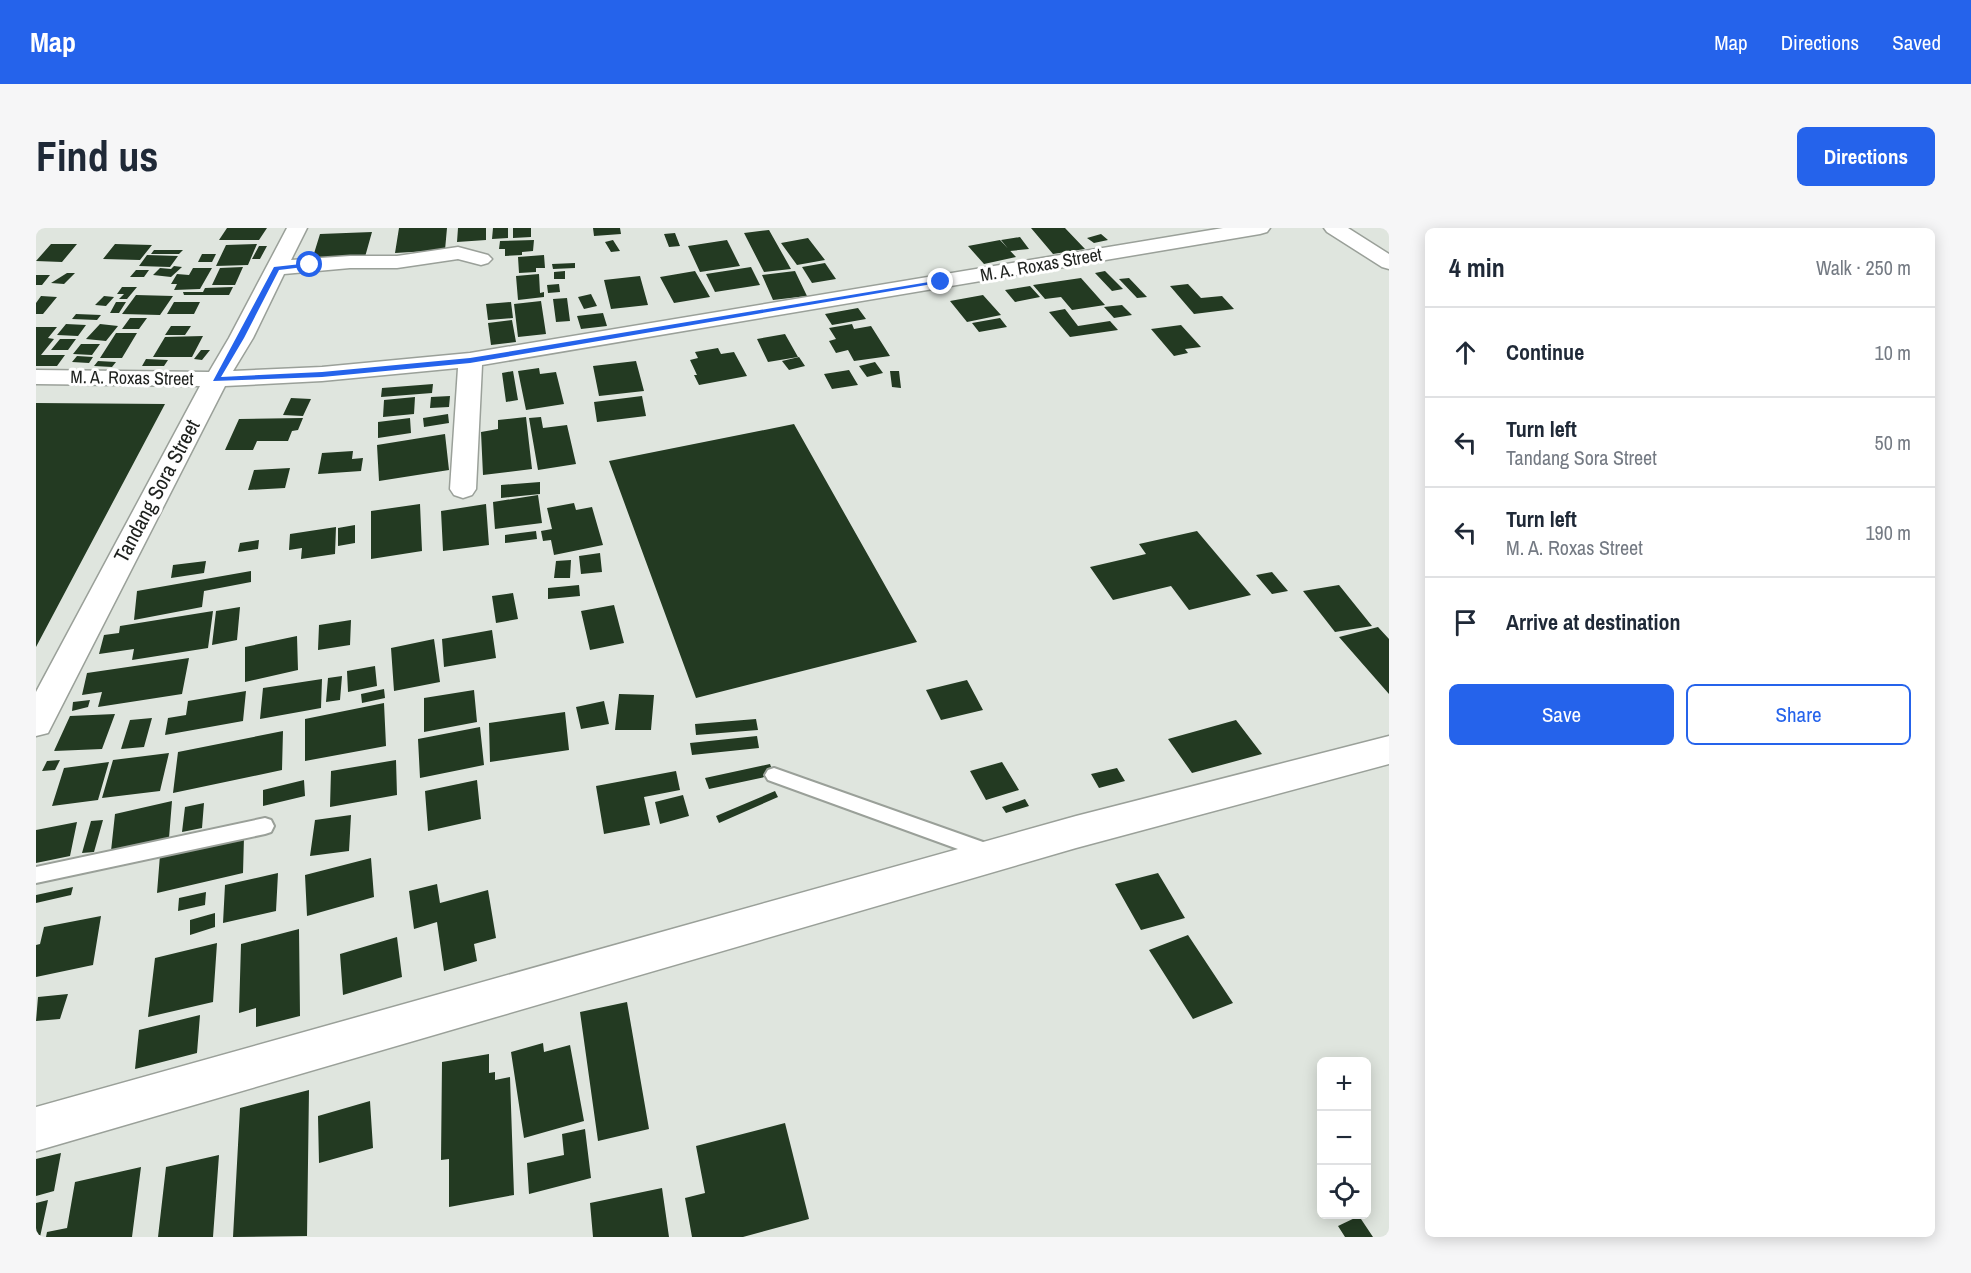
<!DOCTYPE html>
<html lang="en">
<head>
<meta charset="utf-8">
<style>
  :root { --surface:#fff; --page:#f6f6f7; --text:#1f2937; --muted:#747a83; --line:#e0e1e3; --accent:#2563eb }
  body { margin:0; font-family:"Archivo Narrow",sans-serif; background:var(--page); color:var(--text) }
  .controls { position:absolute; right:18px; bottom:18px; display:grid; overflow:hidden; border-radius:9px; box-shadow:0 3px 15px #0003 }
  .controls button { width:54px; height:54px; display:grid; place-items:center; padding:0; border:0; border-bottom:2px solid var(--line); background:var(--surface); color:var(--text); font:30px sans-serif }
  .stop { position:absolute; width:18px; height:18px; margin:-14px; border:4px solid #2563eb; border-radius:50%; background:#fff }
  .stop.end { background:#2563eb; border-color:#fff; box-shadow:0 2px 6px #0008 }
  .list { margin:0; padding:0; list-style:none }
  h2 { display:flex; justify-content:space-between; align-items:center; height:78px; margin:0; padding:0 24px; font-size:26px }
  h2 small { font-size:20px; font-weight:400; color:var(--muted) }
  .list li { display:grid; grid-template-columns:39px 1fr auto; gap:18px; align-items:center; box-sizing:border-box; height:90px; padding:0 24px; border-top:2px solid var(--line) }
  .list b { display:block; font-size:22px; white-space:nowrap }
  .list p { margin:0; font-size:20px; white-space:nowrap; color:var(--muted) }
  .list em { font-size:20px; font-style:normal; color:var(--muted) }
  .actions { display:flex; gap:12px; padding:18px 24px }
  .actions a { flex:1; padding:14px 0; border:2px solid var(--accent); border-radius:9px; text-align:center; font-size:21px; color:var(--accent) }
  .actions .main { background:var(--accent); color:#fff }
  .icon { flex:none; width:33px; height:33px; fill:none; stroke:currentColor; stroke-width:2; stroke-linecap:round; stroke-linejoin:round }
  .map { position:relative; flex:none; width:1353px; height:1009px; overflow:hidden; border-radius:9px }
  header { display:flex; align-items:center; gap:36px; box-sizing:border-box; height:84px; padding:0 30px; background:var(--accent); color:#fff }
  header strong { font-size:28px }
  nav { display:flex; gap:33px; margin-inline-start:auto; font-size:21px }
  .intro { display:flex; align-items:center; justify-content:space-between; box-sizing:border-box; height:144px; padding:0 36px }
  h1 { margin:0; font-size:42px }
  .button { padding:15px 27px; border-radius:9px; background:var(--accent); color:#fff; font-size:21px; font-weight:700 }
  main { display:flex; gap:36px; padding:0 36px }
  aside { flex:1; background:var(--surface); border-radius:9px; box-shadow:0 3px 15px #0003 }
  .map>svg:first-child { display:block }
</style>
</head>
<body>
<header>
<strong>Map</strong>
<nav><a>Map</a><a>Directions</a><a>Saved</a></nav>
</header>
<div class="intro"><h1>Find us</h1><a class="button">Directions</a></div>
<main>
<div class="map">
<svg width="1353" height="1009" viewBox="0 0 1353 1009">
  <rect width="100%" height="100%" fill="#dfe5de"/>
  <path fill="#233a22" d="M191,0H231L223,12H183Z
    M363,0H411L409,22L359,25Z
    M422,0H450V12L421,14Z
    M457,0H472V10L456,11Z
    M477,0H495V9L477,10Z
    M557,0H584L585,6L558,8Z
    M995,0H1029L1049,21L1017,26Z
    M733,2L755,41L728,44L708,5Z
    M336,4L329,29L276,32L284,6Z
    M639,5L644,18L633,19L628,6Z
    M1065,6L1072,12L1058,15L1051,10Z
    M984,9L993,21L974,23L965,12Z
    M772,10L789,32L761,37L745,15Z
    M498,12L497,23L486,24V27L469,28V21H463L464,13Z
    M577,12L584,23L575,24L569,14Z
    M691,12L704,38L664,44L652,18Z
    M964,12L980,29L948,36L932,18Z
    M15,16H41L26,34L0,33Z
    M79,16L116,17L104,32L67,31Z
    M221,16L212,37L180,38L190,17Z
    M223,18H231L224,31H216Z
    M118,22H147L143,26H115Z
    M166,26H180L176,34H162Z
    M111,27L142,28L134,39L103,38Z
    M508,27L509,40H500V44L483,45L482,29Z
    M539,35V40L517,41L516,36Z
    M789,35L800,51L776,55L766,39Z
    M138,38L146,39L135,49L117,47L124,40L135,41Z
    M207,39L199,57H176L184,40Z
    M715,39L724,57L679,64L670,46Z
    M157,40H176L164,61L138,62L141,56H135L141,46L153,47Z
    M100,42H113L108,49H94Z
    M529,43V51H518V44Z
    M659,43L674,69L638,75L624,49Z
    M759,43L771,68L737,72L726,47Z
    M1069,43L1087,61L1076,63L1059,45Z
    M31,45H39L28,56L15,55Z
    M503,46L504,65L508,64V69L482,72L480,48Z
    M0,47H14L6,57H0Z
    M604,48L612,77L575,81L568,52Z
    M1045,50L1069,77L1036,82L1025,69L1009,71L997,57Z
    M1093,50L1111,69L1101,70L1083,51Z
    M523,56L524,64L512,65L511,57Z
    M1152,56L1165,70L1186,68L1198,81L1158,86L1134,58Z
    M994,58L1004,69L979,74L969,62Z
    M86,59H101L91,71H83L88,66H81Z
    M197,59L193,67H148L147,64H167L169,60Z
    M555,66L561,78L548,81L542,69Z
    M100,67L137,68L124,87L86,86Z
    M947,67L965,87L931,94L914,73Z
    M5,68L21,69L7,86H0V75Z
    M68,68L78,69L70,78L59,77Z
    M531,70L534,93L520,94L517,71Z
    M505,73L510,106L482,109L478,76Z
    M80,74H90L83,85H74Z
    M138,74H164L158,86H131Z
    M475,74L477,90L452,92L450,76Z
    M1086,77L1096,87L1078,90L1068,79Z
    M822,80L830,91L796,97L789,86Z
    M1029,81L1042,98L1074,93L1082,102L1034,109L1013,84Z
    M567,85L571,98L545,101L541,88Z
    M40,86L65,87L61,92L36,91Z
    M94,90H111L103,101H86Z
    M964,90L971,99L943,104L936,95Z
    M476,92L480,114L455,117L452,95Z
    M30,96L50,97L42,108L21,107Z
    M64,96L82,98L70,113L50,111Z
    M816,96L818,101L835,98L854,128L818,133L812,122L800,125L793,113L800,111L793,100Z
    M1145,97L1165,119L1149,121L1152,125L1138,128L1115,101Z
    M135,98H155L149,107H129Z
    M0,99H21L12,110L18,111L5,127H29L21,138H0Z
    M80,105H101L86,130H64Z
    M749,106L762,129L732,134L721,111Z
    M167,108L156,129H117L129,109Z
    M24,111H40L32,122H15Z
    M45,116H64L56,127L37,126Z
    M682,120L685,126L698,124L711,148L663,157L658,147H661L654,132L662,130L659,124Z
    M165,122H174L166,132L158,131Z
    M41,128L57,129L53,135L36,134Z
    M763,129L769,138L753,142L746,133Z
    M110,131L132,132L128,138H106Z
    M62,133L80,134L76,139L58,138Z
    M600,133L608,163L563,168L557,138Z
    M839,134L847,145L831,149L823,138Z
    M503,140L504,146L520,144L528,176L490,182L482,143Z
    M813,142L822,157L796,161L788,146Z
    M477,143L482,172L470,174L466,145Z
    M854,143H863L865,160L856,159Z
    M397,156L396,165L345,169L346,160Z
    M414,168L413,179L394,180L395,169Z
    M606,168L610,188L561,194L558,174Z
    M379,169L378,186L347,189L348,172Z
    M255,170L275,171L267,188L247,187Z
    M0,175L129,176L0,419Z
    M412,186L413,195L388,199L387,190Z
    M490,189L496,241L447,247L445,204L462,201V192Z
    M505,189L507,200L531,197L540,236L502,242L493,190Z
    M267,190L262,202L256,203L252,213H221L217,222H189L203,191Z
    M374,190L375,205L342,210V194Z
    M758,196L881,414L660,470L573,233Z
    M409,206L413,242L343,253L341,217Z
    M317,223L316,231L327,230L325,243L282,246L286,225Z
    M254,240L249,260L212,262L218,242Z
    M504,254V266L465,270V257Z
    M502,267L506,295L459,301L457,274Z
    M538,275L540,282L556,279L567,317L518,327L515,312L507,313L505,303L516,301L511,280Z
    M384,276L386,323L335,331V283Z
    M450,276L453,317L407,323L405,283Z
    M319,297V315L302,318V300Z
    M300,299L299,326L265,331L266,320L253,322L254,306Z
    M500,303L501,311L469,315V307Z
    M1161,303L1215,367L1153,382L1135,358L1077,372L1054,339L1110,326L1103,316Z
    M223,312L222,321L202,324L204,315Z
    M564,325L566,344L545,346L543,328Z
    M535,332L534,350H518L520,333Z
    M170,333L168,345L135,350L137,337Z
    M215,343V354L168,363L166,379L98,392L101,363Z
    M1236,344L1252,363L1236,366L1220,347Z
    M543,357L544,368L512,371V360Z
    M1303,357L1336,398L1299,404L1267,363Z
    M477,365L482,391L460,395L456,368Z
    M578,377L588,415L554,422L545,383Z
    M204,379L201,412L176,417L180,383Z
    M177,383L172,420L96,432L98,421L63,426L68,407L83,405L84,398Z
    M315,392L314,417L282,422L283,397Z
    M1342,399L1353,411V466L1303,409Z
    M456,402L460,430L408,439L406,411Z
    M261,408L262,442L209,454V419Z
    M398,411L404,454L358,463L355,420Z
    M153,430L146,466L62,479L66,464L46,467L51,445Z
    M339,438L341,458L312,464L311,443Z
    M306,448L304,472L290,474L292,450Z
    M286,451L285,480L224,491L227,460Z
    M931,452L947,482L905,492L890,462Z
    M348,461L349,470L326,475L325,466Z
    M438,462L441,494L388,504V470Z
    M210,463L207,493L129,507L132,490L150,487L152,473Z
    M583,466L618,467L615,502H579Z
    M54,472L52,479L36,483L37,474Z
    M568,473L573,496L545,501L540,479Z
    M348,475L350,518L269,533V491Z
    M529,484L533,522L454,534L453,495Z
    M79,486L66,521L18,523L34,488Z
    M116,490L108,519L85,521L94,492Z
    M720,491L722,502L660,507L659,496Z
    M1200,492L1226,526L1156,545L1132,511Z
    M444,499L448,537L384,550L382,511Z
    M247,503L246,542L137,565L142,524Z
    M721,508L723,520L656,527L654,515Z
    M133,525L124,563L66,570L77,532Z
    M24,532L19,542L6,543L11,533Z
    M360,532L361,567L294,579L295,543Z
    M73,534L62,572L16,578L28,540Z
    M966,534L983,562L950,572L934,543Z
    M734,536L738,547L673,561L669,550Z
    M1081,540L1089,553L1063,560L1055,546Z
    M640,543L644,562L608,569L614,597L568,606L560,558Z
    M268,552L269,568L227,578V562Z
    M441,552L445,591L392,603L389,563Z
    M739,563L742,569L683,595L680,588Z
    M647,567L653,588L624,596L619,574Z
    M989,571L993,578L970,585L966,579Z
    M136,573L133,610L75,623L79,586Z
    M168,575L166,600L146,604L149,579Z
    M315,587L313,623L274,628L279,592Z
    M67,592L58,624L46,625L55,593Z
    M41,594L34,628L0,635V602Z
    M208,609L207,645L121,665L124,627Z
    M335,630L338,669L271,688L269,647Z
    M242,645L240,683L187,695L189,657Z
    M1122,645L1149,690L1105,702L1079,656Z
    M401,656L404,675L452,662L460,710L438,716L441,733L408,743L401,694L378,701L373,663Z
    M37,659L35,667L0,675V667Z
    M170,664L169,677L142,683L143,670Z
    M179,685V699L154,707V692Z
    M65,688L57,737L0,749V717L4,716L8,699Z
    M263,701L264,788L220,799V780L203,785L205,716Z
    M1152,707L1197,775L1157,791L1113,722Z
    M361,709L366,749L307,767L304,726Z
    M181,715L177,774L112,789L119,730Z
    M32,766L24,791L0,793L2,769Z
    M591,774L613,901L562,913L544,784Z
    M164,787L161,825L99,841L103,802Z
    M507,815L508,824L534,817L548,893L488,910L475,824Z
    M453,826V845L459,844V852L474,849L478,967L413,979V931L405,932L406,834Z
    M273,862L271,1008L197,1009L204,880Z
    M334,873L337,920L283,935L282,888Z
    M749,895L773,991L707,1009H656L649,970L669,965L660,918Z
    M549,901L555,950L493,966L491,935L528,927L526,906Z
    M25,925L18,963L0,968V931Z
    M183,927L177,1009H122L130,939Z
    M105,939L96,1009H10L11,1004L31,1000L39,954Z
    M626,960L633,1009H557L554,975Z
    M12,972L4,1009H0V975Z
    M1323,988L1337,1009H1309L1302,998Z"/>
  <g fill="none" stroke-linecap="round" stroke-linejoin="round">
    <g stroke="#9aa099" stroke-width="4">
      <path id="service" d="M738,540L961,619L964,625L961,631L955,633L732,552L729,547L732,542Z
        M229,590L235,592L238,598L235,604L229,606L0,655V639Z"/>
    </g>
    <g stroke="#9aa099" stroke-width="3">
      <path id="minor" d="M251,0H271L255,32L314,28H361L422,19L452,27L456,31L452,35L445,37L422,31L361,40H314L248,46L217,110L197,143L286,139L434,125L1187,0H1234L1231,4L1224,6L446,137L440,261L436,267L427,270L418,267L414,261L422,140L286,153L189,158L12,505L0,508V464L164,158L0,156V142L173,144L193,110Z
        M1288,0H1312L1353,26V41L1346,39L1291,4Z
        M1353,508V536L1040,620L0,923V879L1040,588Z"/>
    </g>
    <use href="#service" fill="#fff" fill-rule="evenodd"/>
    <use href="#minor" fill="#fff" fill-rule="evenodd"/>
  </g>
  <path fill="#2563eb" d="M274,35L276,38L243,42L208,110L185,149L286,144L434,130L905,52L908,54L434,135L286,149L177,153L238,39Z"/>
  <g text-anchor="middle" stroke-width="6" stroke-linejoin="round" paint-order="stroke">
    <g font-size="18" fill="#1e211e" stroke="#fff">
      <text transform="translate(1005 37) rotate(-10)" y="6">M. A. Roxas Street</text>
      <text transform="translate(96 150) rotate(1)" y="6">M. A. Roxas Street</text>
    </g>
    <g font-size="21" fill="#1e211e" stroke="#fff">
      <text transform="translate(121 263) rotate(-62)" y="7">Tandang Sora Street</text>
    </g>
  </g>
</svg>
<div class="controls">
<button>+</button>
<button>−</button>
<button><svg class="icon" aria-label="locate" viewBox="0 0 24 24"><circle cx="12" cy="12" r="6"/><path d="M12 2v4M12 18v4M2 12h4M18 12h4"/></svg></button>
</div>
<div class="stop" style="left:274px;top:37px"></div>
<div class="stop end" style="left:905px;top:54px"></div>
</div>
<aside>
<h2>4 min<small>Walk · 250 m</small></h2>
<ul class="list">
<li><svg class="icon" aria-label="ahead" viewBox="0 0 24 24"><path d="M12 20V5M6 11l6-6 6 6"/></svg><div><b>Continue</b></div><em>10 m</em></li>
<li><svg class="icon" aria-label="left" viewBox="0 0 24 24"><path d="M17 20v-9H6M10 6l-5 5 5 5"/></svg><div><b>Turn left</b><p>Tandang Sora Street</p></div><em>50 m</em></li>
<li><svg class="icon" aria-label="left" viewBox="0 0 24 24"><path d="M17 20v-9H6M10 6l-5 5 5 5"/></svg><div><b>Turn left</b><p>M. A. Roxas Street</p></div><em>190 m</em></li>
<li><svg class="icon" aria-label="arrive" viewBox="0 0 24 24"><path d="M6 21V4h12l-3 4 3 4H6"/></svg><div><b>Arrive at destination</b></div></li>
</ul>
<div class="actions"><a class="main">Save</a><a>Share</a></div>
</aside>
</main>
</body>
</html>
